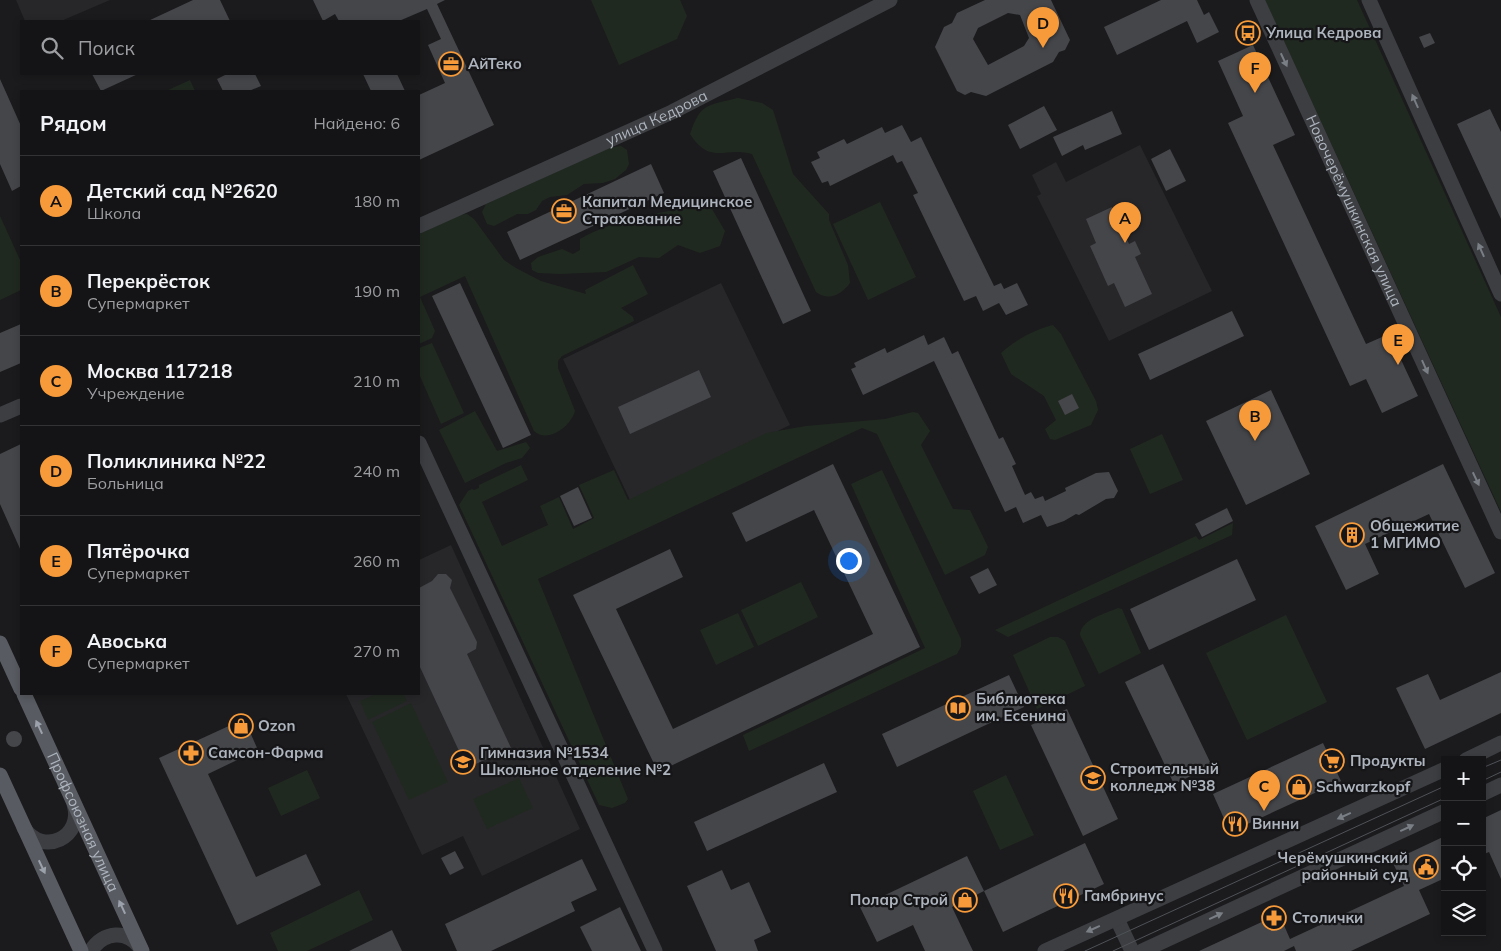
<!DOCTYPE html>
<html lang="ru">
<head>
<meta charset="utf-8">
<style>
  :root { --surface:#141416; --page:#212123; --text:#f1f3f6; --muted:#9d9ea1; --line:#333335; --accent:#f69a3a }
  body { margin:0; font-family:Mulish,sans-serif; background:var(--page); color:var(--text) }
  .controls { position:absolute; right:15px; bottom:15px; display:grid; overflow:hidden; border-radius:0px; box-shadow:0 2px 8px #0003 }
  .controls button { width:45px; height:45px; display:grid; place-items:center; padding:0; border:0; border-bottom:1px solid var(--line); background:var(--surface); color:var(--text); font:25px sans-serif }
  .you { position:absolute; left:848px; top:560px; width:18px; height:18px; margin:-12px; border:4px solid #fff; border-radius:50%; background:#1a73e8; box-shadow:0 0 0 8px #1a73e833 }
  .badge { display:grid; place-items:center; width:32px; height:32px; border-radius:50%; background:var(--accent); color:#111; font-size:16px; font-weight:700 }
  .pin { position:absolute; translate:-50% -41px; filter:drop-shadow(0 1px 2px #0008) }
  .pin::after { content:''; position:absolute; top:26px; width:18px; height:15px; background:inherit; clip-path:polygon(0 0,100% 0,50% 100%) }
  .list { margin:0; padding:0; list-style:none }
  h2 { display:flex; justify-content:space-between; align-items:center; height:65px; margin:0; padding:0 20px; font-size:21px }
  h2 small { font-size:16px; font-weight:400; color:var(--muted) }
  .list li { display:grid; grid-template-columns:32px 1fr auto; gap:15px; align-items:center; box-sizing:border-box; height:90px; padding:0 20px; border-top:1px solid var(--line) }
  .list b { display:block; font-size:19px; white-space:nowrap }
  .list p { margin:0; font-size:16px; white-space:nowrap; color:var(--muted) }
  .list em { font-size:16px; font-style:normal; color:var(--muted) }
  .icon { flex:none; width:28px; height:28px; fill:none; stroke:currentColor; stroke-width:2; stroke-linecap:round; stroke-linejoin:round }
  .map { position:relative; flex:none; width:1501px; height:951px; overflow:hidden }
  .search { position:absolute; background:var(--surface); box-shadow:0 2px 8px #0003; left:20px; top:20px; width:400px; height:55px; display:flex; align-items:center; gap:12px; box-sizing:border-box; padding:0 18px; border-radius:0px; color:var(--muted); font-size:19px }
  .panel { position:absolute; background:var(--surface); box-shadow:0 2px 8px #0003; left:20px; top:90px; width:400px; height:605px; border-radius:0px }
  .map>svg:first-child { display:block }
</style>
</head>
<body>
<div class="map">
<svg width="1501" height="951" viewBox="0 0 1501 951">
  <rect width="100%" height="100%" fill="#1b1b1d"/>
  <path fill="#27272a" d="M16,0H110L61,21H25Z
    M1140,145L1212,291L1109,341L1037,196L1041,194L1032,175L1056,162L1066,182Z
    M721,283L790,425L631,502L563,359Z
    M451,545L580,829L482,876L463,836L422,855L346,694H419V560Z"/>
  <path fill="#202920" d="M591,0H680L687,16L677,39L619,65Z
    M1265,0H1357L1501,317V512Z
    M190,80L195,91H166Z
    M738,98L762,103L773,110L793,174L829,214V220L848,265L850,283C842,294 829,302 816,292L752,154C724,146 711,166 690,134C701,102 707,106 738,98Z
    M621,146L627,150L629,164L626,170L615,179L603,183L584,184L567,195L550,197L542,201L536,210L528,214H517L494,226L487,224L482,212L486,204L608,148Z
    M880,202L916,277L868,300L833,224Z
    M709,204L725,231L720,246L700,253L678,245L659,258L639,257L606,272L560,274L538,273L532,270L531,263L538,257L562,249L573,254L580,250V239C618,217 666,212 709,204Z
    M467,214L474,219L504,260L516,268L541,281L586,294L585,290L633,265L648,294L621,308L633,317L634,321L562,356L558,361V368L575,411C571,426 548,444 534,431L465,276L420,297L435,331L432,338L419,344V234L459,215Z
    M0,216L21,262V290L0,300Z
    M1053,325L1061,334L1096,401L1098,410L1091,425L1055,440L1050,439L1045,429L1056,420L1044,396L1011,374L1001,353C1014,341 1035,329 1053,325Z
    M432,343L464,413L441,424L419,374V348Z
    M475,411L497,451L526,442L530,448L522,458L506,463L465,483L439,430Z
    M913,412L918,413L930,431L921,445L953,509L970,510L988,547L985,555L945,575L877,434L862,428L538,579L628,799L625,803L612,808L599,805L459,505L468,491L472,489L474,490L479,488V485L521,465L528,480L482,502L502,546L548,525L540,506L559,497L573,529L594,518L579,485L614,470L628,500L766,433L806,426L885,419Z
    M1162,434L1183,480L1150,494L1130,449Z
    M882,470L961,639V647L957,654L749,751L743,735L925,648L851,484Z
    M1233,523L1232,535L1008,637L995,630L1196,536L1199,540Z
    M801,582L818,617L758,646L741,610Z
    M1118,608L1122,609L1141,653L1099,674L1080,635C1081,619 1105,614 1118,608Z
    M738,613L754,647L716,665L700,630Z
    M1286,615L1327,702L1247,740L1206,653Z
    M1050,637H1058L1065,641L1085,686L1037,709L1013,655Z
    M376,694H403L407,701L368,720L360,701Z
    M411,703L448,782L409,800L372,722Z
    M307,770L320,798L281,816L268,788Z
    M1006,775L1034,835L1000,850L973,791Z
    M519,778L533,808L487,829L473,799Z
    M359,890L373,920L307,951H278L270,933Z"/>
  <path fill="#45464a" fill-rule="evenodd" d="M193,0H220L230,21H148Z
    M313,0H445L437,4L494,125L419,160V95L445,83L428,45L441,39L427,9L399,21H339L335,14L323,21Z
    M985,0H1051L1070,40L1065,50L1059,52L1053,62L986,96L971,92L965,95L957,91L935,47L944,27L952,23L957,13ZM1008,13L1020,15L1029,38L1024,46L988,65L973,39L978,28Z
    M1161,0H1197L1204,15L1209,12L1219,32L1197,43L1187,21L1117,55L1104,27Z
    M1430,33L1435,43L1424,48L1419,37Z
    M1253,45L1295,135L1273,145L1366,344L1389,334L1418,396L1382,413L1366,379L1350,386L1228,123L1243,116L1218,61Z
    M92,74H138L101,91Z
    M227,74H255L261,86L249,91H223L217,79Z
    M363,74H397L405,91H371Z
    M0,79L21,126V186L12,191L0,164Z
    M1044,106L1057,130L1020,149L1008,125Z
    M1490,109L1501,132V219L1457,124Z
    M1112,111L1122,134L1085,150L1083,145L1062,156L1053,137Z
    M902,125L911,142L921,137L994,286L1001,283L1004,289L1017,283L1028,305L1006,315L999,303L983,311L976,296L964,301L913,195L918,193L902,161L897,163L893,155L830,186L828,181L822,183L811,162L820,158L817,152L844,139L847,144L882,127L885,133Z
    M1170,149L1186,181L1166,191L1151,159Z
    M741,158L811,311L783,324L713,171Z
    M651,164L664,193L520,260L507,232Z
    M1112,207L1129,244L1135,241L1141,254L1135,257L1152,294L1125,307L1114,283L1108,286L1090,246L1096,243L1086,219Z
    M460,283L531,435L503,448L432,296Z
    M1232,311L1244,336L1150,380L1138,354Z
    M21,324V363L0,372V333Z
    M924,335L928,345L944,337L952,354L958,351L999,439L1003,437L1016,464L1012,466L1025,495L1031,492L1035,499L1043,496L1045,501L1066,491L1065,488L1096,473L1109,472L1118,491L1114,498L1106,499L1079,515L1076,514L1064,521L1047,527L1041,515L1023,523L1016,507L1005,512L934,361L863,395L851,369L856,367L854,363L885,348L887,353Z
    M699,370L711,397L630,434L618,407Z
    M1271,390L1310,474L1246,505L1206,421Z
    M1072,394L1079,408L1065,415L1058,401Z
    M21,444V551L0,504V454Z
    M833,464L920,647L658,772L573,595L670,549L683,577L616,609L673,729L873,634L814,510L746,542L732,513Z
    M1443,464L1495,573L1465,588L1429,514L1365,544L1379,574L1346,590L1315,526Z
    M578,487L592,518L574,526L560,496Z
    M1227,508L1233,521L1202,537L1195,524Z
    M1237,559L1256,600L1149,650L1130,609Z
    M988,568L997,585L979,594L970,577Z
    M438,574H446L452,580L450,588L477,642L476,649L467,654L511,748L467,768L419,665V588L432,581Z
    M1163,664L1212,766L1174,784L1125,682Z
    M1501,672V713L1425,749L1396,688L1428,674L1440,700Z
    M1009,675L1024,707L897,767L882,734Z
    M1067,709L1118,819L1083,836L1031,725Z
    M244,719L258,750L208,774L256,877L306,854L321,885L237,925L159,758Z
    M6 739a8 8 0 1 1 16 0a8 8 0 1 1-16 0Z
    M1323,743L1341,781L1230,832L1213,794Z
    M824,763L837,792L707,851L694,822Z
    M1501,810V879L1489,852L1482,855V819Z
    M1445,836V878L1419,890L1430,914L1351,951H1296L1294,946L1284,951H1199L1279,914L1290,939L1404,886L1392,861Z
    M1085,843L1104,884L1003,932L984,891Z
    M455,851L464,868L450,875L441,858Z
    M967,856L984,891L952,907L973,951H925L913,925L877,942L860,907Z
    M582,859L597,890L571,902L575,911L491,951H457L445,924Z
    M722,870L731,890L749,882L771,932L754,940L758,951H716L687,886Z
    M620,907L641,951H592L580,927Z
    M392,930L402,951H349Z"/>
  <g fill="none" stroke-linecap="round" stroke-linejoin="round">
    <g stroke="#3c3e42" stroke-width="15">
      <path id="s1" d="M1257,0L1501,532"/>
      <path d="M1369,0L1501,294"/>
      <path id="s2" d="M419,226L672,112L890,0"/>
      <path d="M0,415L21,406"/>
      <path d="M419,443L655,951"/>
      <path d="M1466,760L1501,743"/>
      <path d="M1482,794L1501,785"/>
      <path d="M24,828C43,857 84,837 74,804"/>
      <path d="M1117,919L1132,951"/>
      <path d="M91,951C103,931 128,929 141,949"/>
      <path d="M1045,951L1445,769"/>
      <path d="M1142,951L1445,811"/>
    </g>
    <g stroke="#585b61" stroke-width="15">
      <path d="M0,643L21,689"/>
      <path id="s3" d="M24,694L142,951"/>
      <path d="M0,775L81,951"/>
    </g>
    <path stroke="#4f5257" stroke-width="1" d="M1482,768L1501,760
      M1482,781L1501,772
      M1085,951L1445,786
      M1113,951L1445,798"/>
  </g>
  <defs><path id="oneway-solid" d="M-6-.8H1V-3.2L6.5 0L1 3.2V.8H-6Z" transform="scale(1.25)"/></defs>
  <g fill="#7a7f86">
    <use href="#oneway-solid" transform="translate(1284 60) rotate(65)"/>
    <use href="#oneway-solid" transform="translate(1415 101) rotate(-114)"/>
    <use href="#oneway-solid" transform="translate(1481 250) rotate(-114)"/>
    <use href="#oneway-solid" transform="translate(1425 367) rotate(66)"/>
    <use href="#oneway-solid" transform="translate(1476 479) rotate(65)"/>
    <use href="#oneway-solid" transform="translate(1344 816) rotate(156)"/>
    <use href="#oneway-solid" transform="translate(1407 828) rotate(-25)"/>
    <use href="#oneway-solid" transform="translate(1216 916) rotate(-25)"/>
    <use href="#oneway-solid" transform="translate(1093 929) rotate(156)"/>
  </g>
  <g fill="#9ca2ab">
    <use href="#oneway-solid" transform="translate(39 727) rotate(-115)"/>
    <use href="#oneway-solid" transform="translate(42 867) rotate(65)"/>
    <use href="#oneway-solid" transform="translate(122 907) rotate(-115)"/>
  </g>
  <defs>
    <g id="bus-ring" transform="scale(1.25)"><circle r="9.5" fill="#161618" stroke="#f69a3a" stroke-width="1.5"/><path d="M-5-6H5V4H4V6H2V4H-2V6H-4V4H-5ZM-3.5-4V0h7V-4ZM-3.5 1.2v1.5H-2V1.2ZM2 1.2v1.5H3.5V1.2Z" fill="#f69a3a"/></g>
    <g id="office-ring" transform="scale(1.25)"><circle r="9.5" fill="#161618" stroke="#f69a3a" stroke-width="1.5"/><path d="M-6-3h4V-5.5h4V-3h4V5H-6ZM-1-4.5V-3h2v-1.5ZM-6 0V1H6V0Z" fill="#f69a3a"/></g>
    <g id="building-ring" transform="scale(1.25)"><circle r="9.5" fill="#161618" stroke="#f69a3a" stroke-width="1.5"/><path d="M-4-6H4V6H1V3H-1V6H-4ZM-2.5-4.3h1.7v1.8h-1.7ZM.8-4.3h1.7v1.8H.8ZM-2.5-1h1.7V.8h-1.7ZM.8-1h1.7V.8H.8Z" fill="#f69a3a"/></g>
    <g id="library-ring" transform="scale(1.25)"><circle r="9.5" fill="#161618" stroke="#f69a3a" stroke-width="1.5"/><path d="M-6-4Q-3-5.5-.7-3.5V5Q-3 3-6 4ZM6-4Q3-5.5 .7-3.5V5Q3 3 6 4Z" fill="#f69a3a"/></g>
    <g id="shop-ring" transform="scale(1.25)"><circle r="9.5" fill="#161618" stroke="#f69a3a" stroke-width="1.5"/><path d="M-5-2.5h2.3a2.7 3.5 0 0 1 5.4 0H5L5.5 6h-11ZM-1.5-2.5h3a1.5 2.3 0 0 0-3 0Z" fill="#f69a3a"/></g>
    <g id="pharmacy-ring" transform="scale(1.25)"><circle r="9.5" fill="#161618" stroke="#f69a3a" stroke-width="1.5"/><path d="M-2-6h4v4h4v4h-4v4h-4v-4h-4v-4h4Z" fill="#f69a3a"/></g>
    <g id="supermarket-ring" transform="scale(1.25)"><circle r="9.5" fill="#161618" stroke="#f69a3a" stroke-width="1.5"/><path d="M-6-5.5h2.5l.6 2H6L4.5 2H-2.5L-4.4-4H-6ZM-1.5 3.2a1.3 1.3 0 1 0 .1 0ZM3 3.2a1.3 1.3 0 1 0 .1 0Z" fill="#f69a3a"/></g>
    <g id="school-ring" transform="scale(1.25)"><circle r="9.5" fill="#161618" stroke="#f69a3a" stroke-width="1.5"/><path d="M0-5L7-2L0 1L-7-2ZM-4 1L0 2.5L4 1V4Q0 6-4 4Z" fill="#f69a3a"/></g>
    <g id="university-ring" transform="scale(1.25)"><circle r="9.5" fill="#161618" stroke="#f69a3a" stroke-width="1.5"/><path d="M0-5L7-2L0 1L-7-2ZM-4 1L0 2.5L4 1V4Q0 6-4 4Z" fill="#f69a3a"/></g>
    <g id="restaurant-ring" transform="scale(1.25)"><circle r="9.5" fill="#161618" stroke="#f69a3a" stroke-width="1.5"/><path d="M-5-6h1v4h1v-4h1v4h1v-4h1v5L-1.5 .5V6h-2V.5L-5-1ZM5-6V6H3V1.5H1.5Q1.5-4 5-6Z" fill="#f69a3a"/></g>
    <g id="civic-ring" transform="scale(1.25)"><circle r="9.5" fill="#161618" stroke="#f69a3a" stroke-width="1.5"/><path d="M-.6-6.5H3V-4.5H.6V-3L4-1V1h2V6H-6V1h2V-1L-.6-3ZM-1.2 2.5V6h2.4V2.5Z" fill="#f69a3a"/></g>
  </defs>
  <g fill-rule="evenodd">
    <use href="#bus-ring" x="1248" y="33"/>
    <use href="#office-ring" x="451" y="64"/>
    <use href="#office-ring" x="564" y="211"/>
    <use href="#building-ring" x="1352" y="535"/>
    <use href="#library-ring" x="958" y="708"/>
    <use href="#shop-ring" x="241" y="726"/>
    <use href="#pharmacy-ring" x="191" y="753"/>
    <use href="#supermarket-ring" x="1332" y="761"/>
    <use href="#school-ring" x="463" y="762"/>
    <use href="#university-ring" x="1093" y="778"/>
    <use href="#shop-ring" x="1299" y="787"/>
    <use href="#restaurant-ring" x="1235" y="824"/>
    <use href="#civic-ring" x="1426" y="867"/>
    <use href="#restaurant-ring" x="1066" y="896"/>
    <use href="#shop-ring" x="965" y="900"/>
    <use href="#pharmacy-ring" x="1274" y="918"/>
  </g>
  <g text-anchor="middle" stroke-width="4.5" stroke-linejoin="round" paint-order="stroke">
    <g font-size="15" font-weight="bold" fill="#adb4bd" stroke="#161618" text-anchor="start">
      <text x="1266" y="38">Улица Кедрова</text>
      <text x="468" y="69">АйТеко</text>
      <text x="582" y="207">Капитал Медицинское<tspan x="582" dy="17">Страхование</tspan></text>
      <text x="1370" y="531">Общежитие<tspan x="1370" dy="17">1 МГИМО</tspan></text>
      <text x="976" y="704">Библиотека<tspan x="976" dy="17">им. Есенина</tspan></text>
      <text x="258" y="731">Ozon</text>
      <text x="208" y="758">Самсон-Фарма</text>
      <text x="480" y="758">Гимназия №1534<tspan x="480" dy="17">Школьное отделение №2</tspan></text>
      <text x="1350" y="766">Продукты</text>
      <text x="1110" y="774">Строительный<tspan x="1110" dy="17">колледж №38</tspan></text>
      <text x="1316" y="792">Schwarzkopf</text>
      <text x="1252" y="829">Винни</text>
      <text x="1408" y="863" text-anchor="end">Черёмушкинский<tspan x="1408" dy="17">районный суд</tspan></text>
      <text x="1084" y="901">Гамбринус</text>
      <text x="948" y="905" text-anchor="end">Полар Строй</text>
      <text x="1292" y="923">Столички</text>
    </g>
    <g font-size="15" fill="#adb4bd" stroke="#161618">
      <text dy="5" stroke="none"><textPath href="#s2" startOffset="261">улица Кедрова</textPath></text>
      <text dy="5" stroke="none"><textPath href="#s1" startOffset="232">Новочерёмушкинская улица</textPath></text>
      <text dy="5" stroke="none"><textPath href="#s3" startOffset="141">Профсоюзная улица</textPath></text>
    </g>
  </g>
</svg>
<div class="controls">
<button>+</button>
<button>−</button>
<button><svg class="icon" aria-label="locate" viewBox="0 0 24 24"><circle cx="12" cy="12" r="6"/><path d="M12 2v4M12 18v4M2 12h4M18 12h4"/></svg></button>
<button><svg class="icon" aria-label="layers" viewBox="0 0 24 24"><path d="M12 4l9 5-9 5-9-5zM3 14l9 5 9-5"/></svg></button>
</div>
<div class="you"></div>
<div class="pin badge" style="left:1125px;top:243px">A</div>
<div class="pin badge" style="left:1255px;top:441px">B</div>
<div class="pin badge" style="left:1264px;top:811px">C</div>
<div class="pin badge" style="left:1043px;top:48px">D</div>
<div class="pin badge" style="left:1398px;top:365px">E</div>
<div class="pin badge" style="left:1255px;top:93px">F</div>
<div class="search"><svg class="icon" aria-label="search" viewBox="0 0 24 24"><circle cx="10" cy="10" r="6"/><path d="M15 15l6 6"/></svg>Поиск</div>
<section class="panel">
<h2>Рядом<small>Найдено: 6</small></h2>
<ul class="list">
<li><span class="badge">A</span><div><b>Детский сад №2620</b><p>Школа</p></div><em>180 m</em></li>
<li><span class="badge">B</span><div><b>Перекрёсток</b><p>Супермаркет</p></div><em>190 m</em></li>
<li><span class="badge">C</span><div><b>Москва 117218</b><p>Учреждение</p></div><em>210 m</em></li>
<li><span class="badge">D</span><div><b>Поликлиника №22</b><p>Больница</p></div><em>240 m</em></li>
<li><span class="badge">E</span><div><b>Пятёрочка</b><p>Супермаркет</p></div><em>260 m</em></li>
<li><span class="badge">F</span><div><b>Авоська</b><p>Супермаркет</p></div><em>270 m</em></li>
</ul>
</section>
</div>
</body>
</html>
